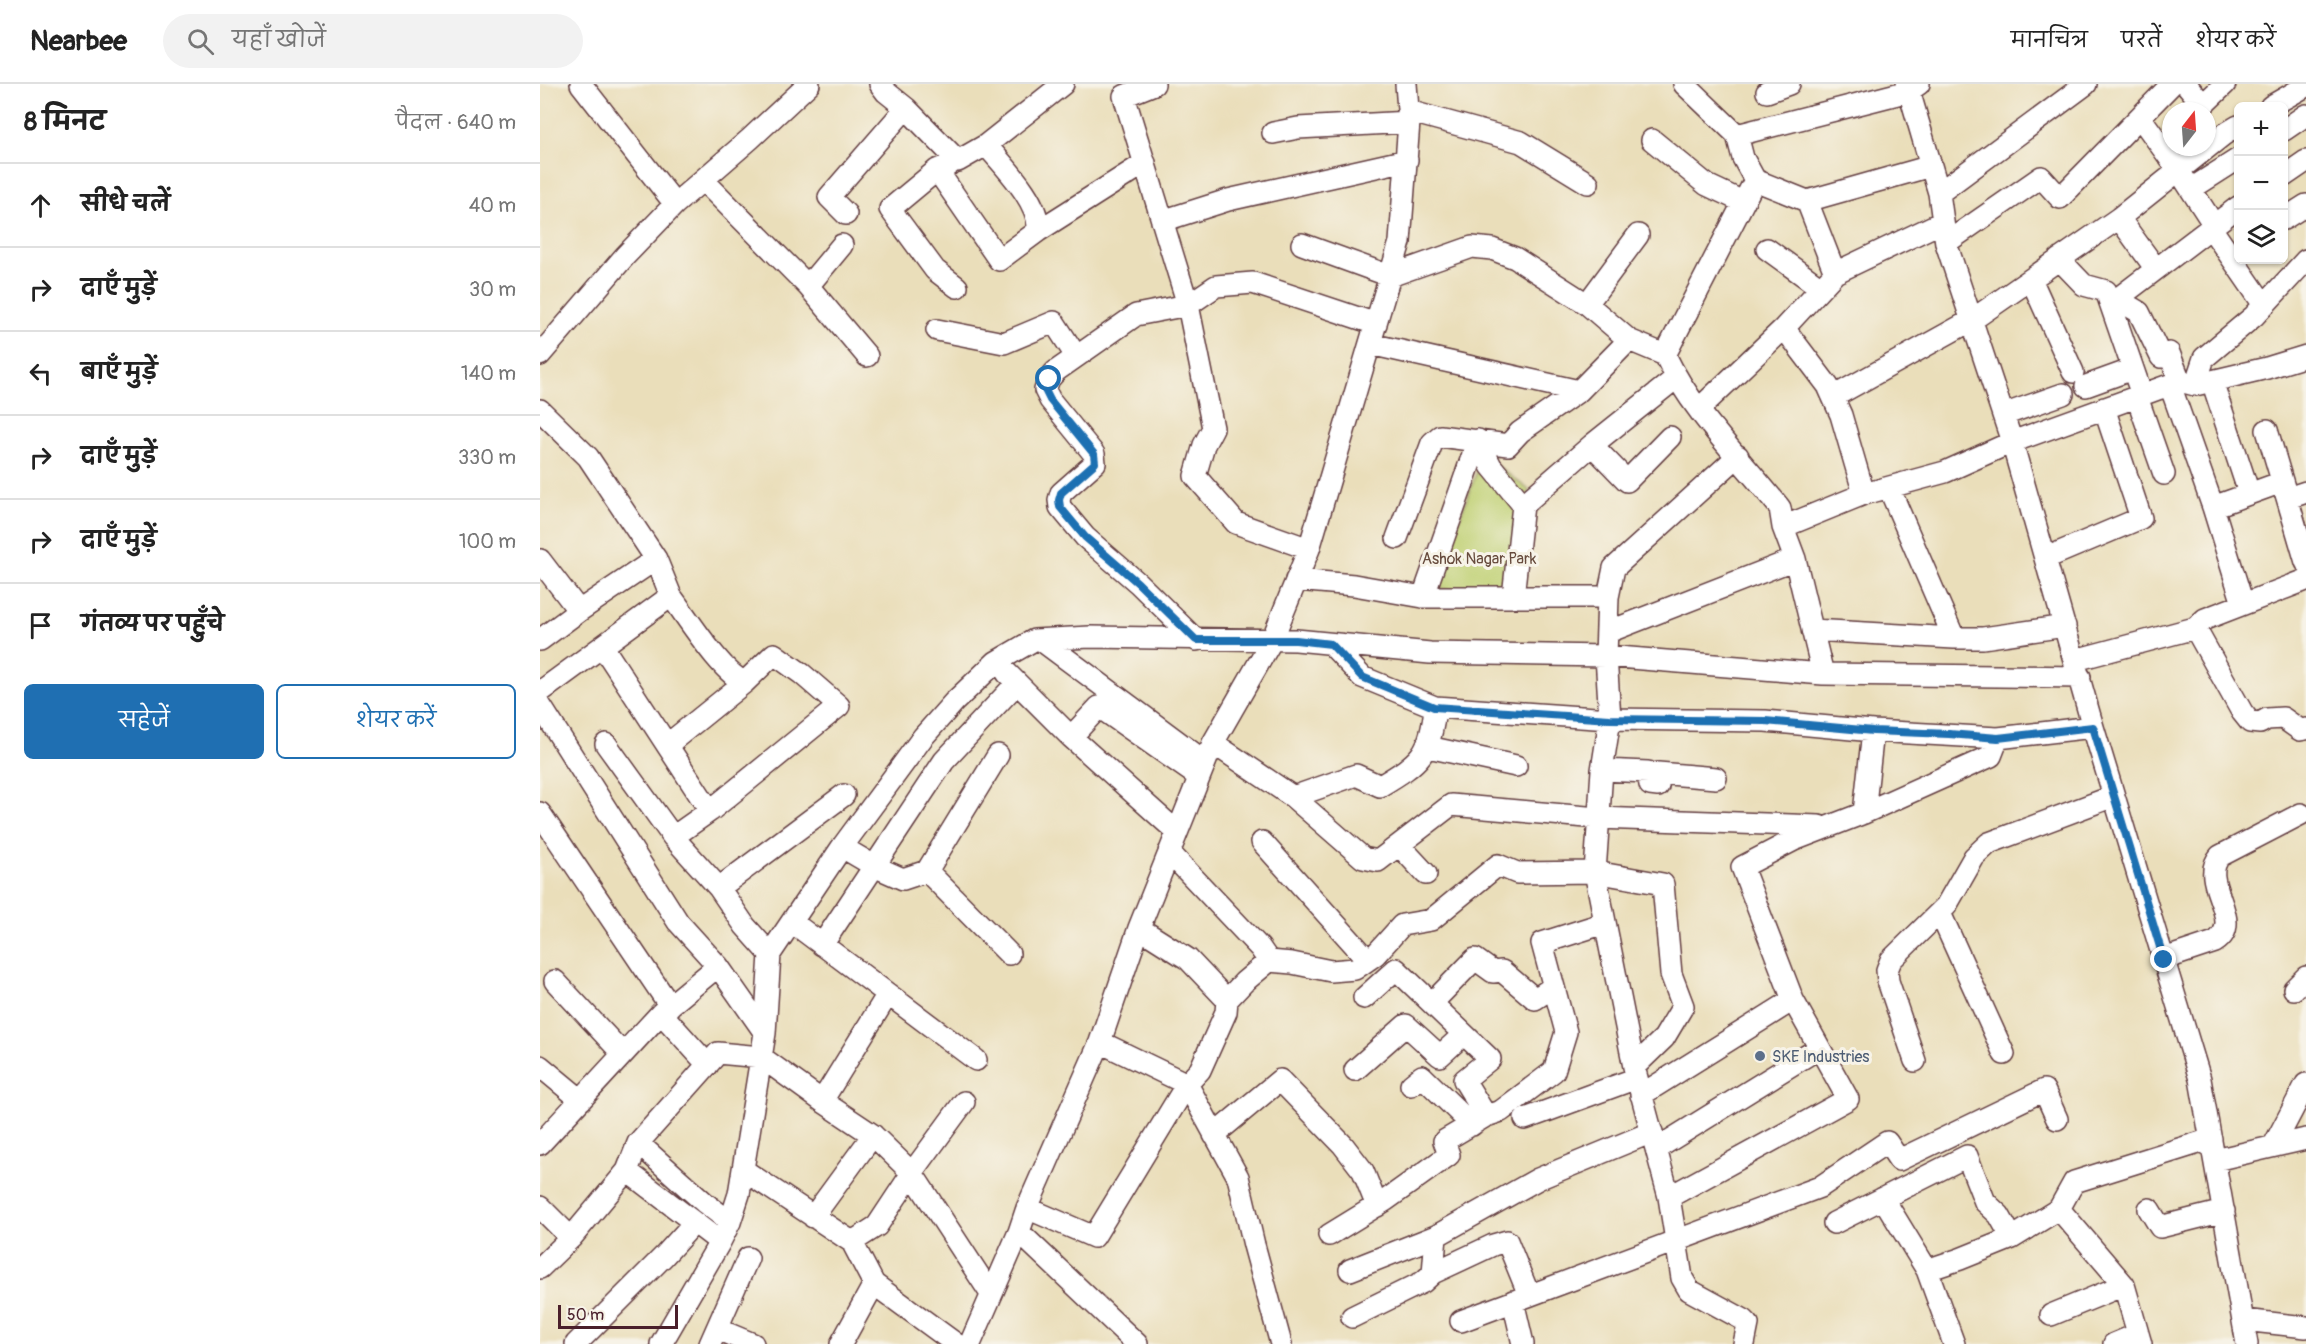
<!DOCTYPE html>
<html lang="hi">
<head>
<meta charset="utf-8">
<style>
  :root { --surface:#fff; --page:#f2f2f2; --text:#222; --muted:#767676; --line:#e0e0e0; --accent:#1f6fb2 }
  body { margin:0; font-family:Pangolin,"Playpen Sans Deva",sans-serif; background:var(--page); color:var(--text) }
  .controls { position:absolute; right:18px; top:18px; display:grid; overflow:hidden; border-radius:9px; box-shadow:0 2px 4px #0004 }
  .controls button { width:54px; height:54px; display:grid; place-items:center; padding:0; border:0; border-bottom:2px solid var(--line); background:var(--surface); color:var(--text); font:30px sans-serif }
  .compass { position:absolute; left:1622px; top:18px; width:54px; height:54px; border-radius:50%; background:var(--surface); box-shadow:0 2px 4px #0004; rotate:17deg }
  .scale { position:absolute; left:18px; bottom:15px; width:120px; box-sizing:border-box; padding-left:6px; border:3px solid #4a1f2b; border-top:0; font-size:16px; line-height:21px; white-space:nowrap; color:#4a1f2b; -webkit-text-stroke:4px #f7f3e8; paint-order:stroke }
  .stop { position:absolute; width:18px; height:18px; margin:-14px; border:4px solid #1f6fb2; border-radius:50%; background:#fff }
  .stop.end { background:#1f6fb2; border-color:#fff; box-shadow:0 2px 6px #0008 }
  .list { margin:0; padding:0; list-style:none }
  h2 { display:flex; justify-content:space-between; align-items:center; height:78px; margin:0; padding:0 24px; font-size:26px }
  h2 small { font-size:20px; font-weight:400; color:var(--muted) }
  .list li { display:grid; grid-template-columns:39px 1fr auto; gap:18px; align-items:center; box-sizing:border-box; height:84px; padding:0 24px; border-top:2px solid var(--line) }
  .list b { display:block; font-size:22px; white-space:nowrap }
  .list em { font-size:20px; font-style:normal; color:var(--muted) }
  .actions { display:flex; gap:12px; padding:18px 24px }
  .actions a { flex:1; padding:14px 0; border:2px solid var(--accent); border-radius:9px; text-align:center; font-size:21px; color:var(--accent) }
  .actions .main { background:var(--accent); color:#fff }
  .icon { flex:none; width:33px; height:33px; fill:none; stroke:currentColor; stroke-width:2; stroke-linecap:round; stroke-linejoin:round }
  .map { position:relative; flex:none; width:1766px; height:1260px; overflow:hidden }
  header { display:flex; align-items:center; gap:36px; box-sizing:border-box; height:84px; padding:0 30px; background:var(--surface); border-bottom:2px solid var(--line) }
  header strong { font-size:28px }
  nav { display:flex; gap:33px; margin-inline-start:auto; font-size:21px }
  .search { width:420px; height:54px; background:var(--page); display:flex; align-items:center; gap:15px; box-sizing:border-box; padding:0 21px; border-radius:33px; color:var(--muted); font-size:22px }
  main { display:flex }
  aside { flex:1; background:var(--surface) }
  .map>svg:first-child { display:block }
</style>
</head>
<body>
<header>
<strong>Nearbee</strong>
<div class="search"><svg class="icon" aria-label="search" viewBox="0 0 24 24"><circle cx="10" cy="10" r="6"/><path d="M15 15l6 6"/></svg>यहाँ खोजें</div>
<nav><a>मानचित्र</a><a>परतें</a><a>शेयर करें</a></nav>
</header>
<main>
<aside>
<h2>8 मिनट<small>पैदल · 640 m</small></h2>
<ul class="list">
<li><svg class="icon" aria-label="ahead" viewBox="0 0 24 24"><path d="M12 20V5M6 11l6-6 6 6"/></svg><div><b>सीधे चलें</b></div><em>40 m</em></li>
<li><svg class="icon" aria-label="right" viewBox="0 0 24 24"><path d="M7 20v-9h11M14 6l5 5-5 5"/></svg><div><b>दाएँ मुड़ें</b></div><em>30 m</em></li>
<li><svg class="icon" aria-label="left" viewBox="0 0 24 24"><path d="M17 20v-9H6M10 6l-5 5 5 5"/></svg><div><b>बाएँ मुड़ें</b></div><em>140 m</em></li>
<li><svg class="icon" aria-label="right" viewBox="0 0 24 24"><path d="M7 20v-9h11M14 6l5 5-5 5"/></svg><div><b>दाएँ मुड़ें</b></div><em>330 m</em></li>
<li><svg class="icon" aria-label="right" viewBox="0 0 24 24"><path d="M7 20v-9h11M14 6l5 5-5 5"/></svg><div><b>दाएँ मुड़ें</b></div><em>100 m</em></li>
<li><svg class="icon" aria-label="arrive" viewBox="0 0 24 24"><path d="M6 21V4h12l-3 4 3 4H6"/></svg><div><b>गंतव्य पर पहुँचे</b></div></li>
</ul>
<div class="actions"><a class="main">सहेजें</a><a>शेयर करें</a></div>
</aside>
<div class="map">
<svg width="1766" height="1260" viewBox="0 0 1766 1260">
  <rect width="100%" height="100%" fill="#f7f3e8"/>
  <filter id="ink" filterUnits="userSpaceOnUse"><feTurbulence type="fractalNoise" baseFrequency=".0167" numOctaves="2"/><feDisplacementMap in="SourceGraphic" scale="12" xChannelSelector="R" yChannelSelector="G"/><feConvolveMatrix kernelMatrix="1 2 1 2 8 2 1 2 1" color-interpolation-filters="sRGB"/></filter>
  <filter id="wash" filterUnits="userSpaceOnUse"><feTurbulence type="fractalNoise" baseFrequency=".008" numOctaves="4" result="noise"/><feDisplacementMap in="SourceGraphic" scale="24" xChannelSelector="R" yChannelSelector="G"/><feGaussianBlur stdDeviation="1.35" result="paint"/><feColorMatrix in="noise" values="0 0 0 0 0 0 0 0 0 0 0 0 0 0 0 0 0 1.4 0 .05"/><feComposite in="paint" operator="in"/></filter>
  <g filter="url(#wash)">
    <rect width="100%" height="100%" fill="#eadeba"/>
    <path fill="#bfd072" stroke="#84784e" stroke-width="1.5" d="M943,371L989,406L970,508L893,505Z"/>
  </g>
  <g filter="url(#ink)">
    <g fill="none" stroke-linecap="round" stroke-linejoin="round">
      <g stroke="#623c40" stroke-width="24">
        <path id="minor" d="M41,0L135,120
          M340,0L346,8L366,24L418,77L446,61L523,0
          M614,0L584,12L648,221L673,344L664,361L655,392L696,439L769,465
          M1144,0L1197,51L1203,74L1215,96L1267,117L1295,189
          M1367,0L1399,109L1406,159L1472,358L1553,643L1660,995L1707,1260
          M1646,0L1663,21L1685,0
          M1227,8L1249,0
          M1731,22L1766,2
          M868,27L981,58L1048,99
          M1600,33L1639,87L1674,141
          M1744,46L1766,31
          M733,49L758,44L869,38
          M1197,51L1369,7L1379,0
          M1112,56L1167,101L1203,118
          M409,81L397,86L350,125L395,186L417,203
          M397,86L459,176L498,147C501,119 464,82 446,61
          M1744,92L1766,77
          M163,96L268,202L327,272
          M1651,105L1698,75
          M1399,109L1546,0
          M1267,117L1391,82
          M306,130L289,113L366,24
          M1579,134L1616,185
          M1744,135L1766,121
          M622,137L688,116L867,76
          M1671,144L1724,221
          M498,147L605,79
          M1406,159L1501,93L1520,114L1632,0
          M762,160L850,192L932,163L952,165L975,174L1047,220L1089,256L1125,271C1152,328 1201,375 1240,424L1243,443L1255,475L1283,590
          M1227,165L1281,204
          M1519,175L1544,201L1566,207L1602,311
          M1491,195L1533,288
          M268,202L302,161
          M1047,220L1098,151
          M1244,244L1288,302L1301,331L1324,410
          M397,246L464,259L514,238L536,272
          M830,260L1039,307
          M0,271L85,172L135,120L210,55L269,0
          M1125,271L1215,96
          M1640,297L1629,269L1621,273L1599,228L1577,215L1698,123
          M1672,297L1709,409
          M1630,301L1673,423L1742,398
          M1655,301L1664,274L1714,232L1766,176
          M1546,302L1593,285
          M1293,313L1432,236L1579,134L1683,51L1698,42
          M1597,313L1624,390
          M1159,325L1244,244L1295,189L1402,138
          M0,326L48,373L116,475L131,512L0,608
          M1463,331L1523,310
          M1727,346L1766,478
          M938,356L951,382L983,421
          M1052,361L1087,397L1130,353
          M1198,372L1074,484L1068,513L1066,572L1070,635L1062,686L1055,788L1094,983L1129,1113L1142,1194L1149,1206L1204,1236L1208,1240L1204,1260
          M1349,404L1414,554
          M1748,414L1766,408
          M1673,423L1703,520
          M1243,443L1324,410L1405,388L1472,358L1640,297L1655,301L1727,284L1766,272
          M857,454L892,359L900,352L968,361L980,348L1039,307L1089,256
          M1506,474L1601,434L1564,324
          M0,476L39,527L0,556
          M756,496L814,501L883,513H1068
          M1766,496L1665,535L1655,544L1702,628L1710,638L1720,639L1727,635L1743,634L1760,646L1766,645
          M131,512C147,533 183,591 205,598L234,570L262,590L299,622L170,727L133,753
          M883,513L938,356
          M973,513L983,421L1052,361L1136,294
          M39,527L116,475
          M1272,546L1414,554H1443L1525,542
          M1068,548L1255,475
          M501,556L665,678
          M656,556L598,499L545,453L520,423L519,416L521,409L555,379L554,370L510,316L505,306L509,295L516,287L596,231L648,221L676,202L713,199L836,240
          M791,560L822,593L895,623L1070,635L1225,637L1333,647L1458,654L1553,643
          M63,563L170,727
          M1535,576L1655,544
          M467,589L531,653L559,623L659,693
          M0,621L138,838L178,882L225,949
          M531,653L637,748
          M673,659L753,713L816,691L840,702C880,678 891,670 895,623
          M66,660L133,753L179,804L205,842L230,870
          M127,661L205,598
          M888,663L976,682
          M1062,686L1108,688L1110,701L1118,702V689L1176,694
          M753,713L823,774L838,777L911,721L1058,734L1279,742
          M0,729L130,922
          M1324,729L1333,647
          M722,758L828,876
          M860,762L886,790
          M302,763L336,783L363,795L387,787L469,870
          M629,768L720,864L729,877
          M387,787L458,671
          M179,804L304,711
          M1400,829L1464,970
          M252,838L436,976
          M599,844L648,875L687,916L704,898L729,877L752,879L791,887L815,885L835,871L862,841L891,836L958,781L977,789L1055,788L1123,800L1131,890L1143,922L1124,954L1094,983
          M282,861L404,677L477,599
          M1624,875L1675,858C1707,837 1657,798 1680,772L1761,730
          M15,897L83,970
          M1754,905L1766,893
          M824,914L856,885L950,975L924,996L946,1032
          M687,916L686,928L660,986L647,1000L698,1093L714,1161L741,1260
          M892,919L935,875L953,888L962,887L995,915L1013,903
          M121,929L168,981
          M1375,977L1348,897L1347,886L1351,876L1406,822L1434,773L1449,759L1574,712
          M0,982L41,1016
          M815,986L866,941L900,972L924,950
          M871,1001L882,992L932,1041
          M1101,1011L1253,916
          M282,1017L348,910
          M985,1035L1097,994
          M674,1051L740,996L803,1061L823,1087L837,1122
          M98,1059L165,1119L190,1138
          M0,1060L121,929L178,882
          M1734,1061L1766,1000
          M1116,1065L1279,964
          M1675,1076L1766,1055
          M87,1087L180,1158
          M205,1087L312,1158L334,1200L416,1260
          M1129,1113L1308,1015L1253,916L1202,783L1254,756L1324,729L1451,672L1458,654
          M1343,1114L1387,1186L1414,1260
          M0,1123L31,1154
          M487,1124L554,1153L647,1000L560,958
          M1519,1125L1584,1201L1601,1260
          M1609,1125L1620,1143L1684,1127
          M273,1133L333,1051
          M1294,1139L1427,1072L1445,1118L1459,1131L1472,1154
          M479,1148L597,1260
          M789,1151L846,1116L909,1071L904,1057L946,1032L961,1027L1014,987L1026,948L1002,859L1065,839
          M312,1158L337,1142L372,1089L424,1018
          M0,1184L31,1154L87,1087L98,1059L178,969L221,973L282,1017L333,1051L372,1089L451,1210
          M810,1186L896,1152
          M1387,1186L1420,1175L1472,1154L1519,1125L1534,1098L1671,1055
          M893,1189L953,1161L967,1157L989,1211
          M973,1217L983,1260
          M1511,1231L1584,1201
          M812,1233L883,1198L893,1189L896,1152L998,1095L1112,1048
          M1703,1236L1766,1243
          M921,1237L1280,1103L1347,1058L1359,1076L1504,1006L1517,1035
          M177,1245L213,1260
          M36,1260L124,1172L154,1139
          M121,1260L180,1158L190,1138L199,1110L225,949L230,870L302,763L383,653L414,618L456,578L494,556L550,553L756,556L890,569L1066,572L1283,590L1540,593
          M170,1260L208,1174
          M301,1260L334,1200
          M430,1260L479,1148L487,1124L560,958L599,844L673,659L732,556L769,465L860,158L869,38L866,0
          M1574,1260L1598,1250"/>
      </g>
      <use href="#minor" stroke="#fff" stroke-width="21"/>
    </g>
  </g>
  <g fill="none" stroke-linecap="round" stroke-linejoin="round" filter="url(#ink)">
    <path stroke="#1f6fb2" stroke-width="8" d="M509,295L505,306L510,316L554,370L555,379L521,409L519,416L520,423L545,453L598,499L656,556H756L791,560L822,593L894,623L1070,635L1225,637L1333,647L1409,650L1458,654L1553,643L1624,876"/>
  </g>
  <circle fill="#5c6f8a" stroke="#f7f3e8" stroke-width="2" cx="1220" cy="972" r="6"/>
  <g text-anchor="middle" stroke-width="6" stroke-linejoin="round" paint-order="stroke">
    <g font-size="16" fill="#674b3d" stroke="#f7f3e8">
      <text x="939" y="480">Ashok Nagar Park</text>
    </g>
    <g font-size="16" fill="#4e5e75" stroke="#f7f3e8" text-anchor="start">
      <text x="1232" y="978">SKE Industries</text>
    </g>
  </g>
</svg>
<div class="controls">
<button>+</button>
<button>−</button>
<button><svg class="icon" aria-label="layers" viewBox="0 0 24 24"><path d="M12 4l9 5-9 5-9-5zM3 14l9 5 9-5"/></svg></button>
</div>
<svg class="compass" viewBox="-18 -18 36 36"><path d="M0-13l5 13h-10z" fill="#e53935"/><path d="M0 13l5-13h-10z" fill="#767676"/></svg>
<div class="scale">50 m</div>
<div class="stop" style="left:509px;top:295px"></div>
<div class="stop end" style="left:1624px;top:876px"></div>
</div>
</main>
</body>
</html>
